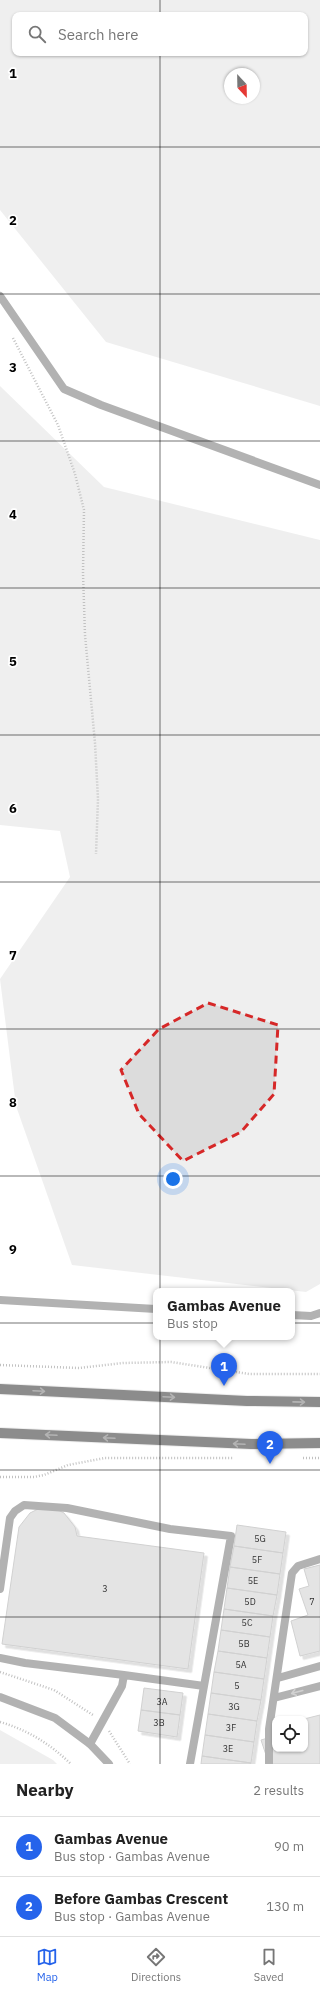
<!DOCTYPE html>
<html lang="en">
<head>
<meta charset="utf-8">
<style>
  :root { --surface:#fff; --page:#f6f6f6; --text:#222; --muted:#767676; --line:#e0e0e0; --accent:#2563eb }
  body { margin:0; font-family:"IBM Plex Sans",sans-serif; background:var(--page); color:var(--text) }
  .controls { position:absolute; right:12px; bottom:12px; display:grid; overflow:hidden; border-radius:8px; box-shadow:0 1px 3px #0004 }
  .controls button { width:36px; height:36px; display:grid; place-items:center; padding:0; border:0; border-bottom:1px solid var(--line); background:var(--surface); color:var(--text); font:20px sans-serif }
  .compass { position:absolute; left:224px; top:68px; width:36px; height:36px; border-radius:50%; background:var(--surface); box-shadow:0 1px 3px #0004; rotate:158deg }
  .you { position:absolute; left:173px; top:1179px; width:14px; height:14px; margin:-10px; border:3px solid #fff; border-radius:50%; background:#1a73e8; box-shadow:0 0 0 6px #1a73e833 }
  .badge { display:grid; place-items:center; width:26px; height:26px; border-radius:50%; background:var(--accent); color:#fff; font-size:13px; font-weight:700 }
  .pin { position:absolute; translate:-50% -33px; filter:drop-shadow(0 1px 2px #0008) }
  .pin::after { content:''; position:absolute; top:21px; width:14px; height:12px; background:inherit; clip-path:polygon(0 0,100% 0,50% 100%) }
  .popup { position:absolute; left:153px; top:1288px; width:142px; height:52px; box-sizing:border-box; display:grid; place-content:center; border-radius:8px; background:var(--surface); filter:drop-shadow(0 1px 3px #0005); font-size:13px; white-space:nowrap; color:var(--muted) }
  .popup b { font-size:15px; color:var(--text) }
  .popup::after { content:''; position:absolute; left:50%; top:100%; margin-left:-8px; border:8px solid transparent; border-top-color:var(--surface) }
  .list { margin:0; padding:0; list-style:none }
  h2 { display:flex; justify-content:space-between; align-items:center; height:52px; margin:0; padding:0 16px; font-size:17px }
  h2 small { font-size:13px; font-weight:400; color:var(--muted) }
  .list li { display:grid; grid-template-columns:26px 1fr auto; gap:12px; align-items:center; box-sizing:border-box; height:60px; padding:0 16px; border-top:1px solid var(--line) }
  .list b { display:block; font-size:15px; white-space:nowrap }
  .list p { margin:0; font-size:13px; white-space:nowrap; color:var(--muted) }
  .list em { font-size:13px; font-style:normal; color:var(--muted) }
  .icon { flex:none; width:22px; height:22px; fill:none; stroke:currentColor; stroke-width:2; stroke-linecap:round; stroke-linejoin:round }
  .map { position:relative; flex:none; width:320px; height:1764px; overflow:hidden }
  .search { position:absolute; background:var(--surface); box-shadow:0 1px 3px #0004; left:12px; right:12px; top:12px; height:44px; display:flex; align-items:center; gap:10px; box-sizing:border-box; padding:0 14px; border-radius:8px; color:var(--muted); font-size:15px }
  .sheet { height:172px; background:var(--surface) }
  nav { display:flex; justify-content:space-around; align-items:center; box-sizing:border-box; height:56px; border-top:1px solid var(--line); background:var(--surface); font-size:11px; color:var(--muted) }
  nav a { display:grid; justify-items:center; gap:2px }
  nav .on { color:var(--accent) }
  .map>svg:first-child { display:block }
</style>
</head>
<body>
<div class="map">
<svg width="320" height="1764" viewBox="0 0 320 1764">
  <defs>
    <filter id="shadow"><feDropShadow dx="3.5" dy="3.5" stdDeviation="0" flood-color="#0004"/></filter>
  </defs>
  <rect width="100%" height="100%" fill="#fff"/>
  <path fill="#dcdcdc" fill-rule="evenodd" d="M0,0H320V406L106,342L0,210ZM15,15H305V53H15ZM230,74H254V98H230Z
    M0,386L104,487L320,540V1284L306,1292L72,1265L16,1106L0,979L70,877L60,831L0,825Z
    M0,1730L53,1760L57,1764H0Z"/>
  <path fill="#c4c4c4" stroke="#999" filter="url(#shadow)" d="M38,1509H56L64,1513L75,1527L77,1536L204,1553L188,1669L2,1644L19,1527L30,1513Z
    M237,1525L286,1532L283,1553L234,1546Z
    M234,1546L283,1553L280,1574L230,1567Z
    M320,1565V1651L300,1656L291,1621L308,1615L299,1589L309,1586L304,1569Z
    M230,1567L280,1574L277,1595L227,1588Z
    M227,1588L277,1595L273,1616L224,1609Z
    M224,1609L273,1616L270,1637L221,1630Z
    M221,1630L270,1637L267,1658L218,1651Z
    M218,1651L267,1658L264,1679L214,1672Z
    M214,1672L264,1679L261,1700L211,1693Z
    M144,1688L183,1693L180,1715L141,1710Z
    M211,1693L261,1700L257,1721L208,1714Z
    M141,1710L180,1715L177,1737L138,1731Z
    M208,1714L257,1721L254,1742L205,1735Z
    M320,1715V1764H269L261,1740L275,1736V1749H305L304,1719Z
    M205,1735L254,1742L251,1763L202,1756Z
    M202,1756L251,1763V1764H201Z"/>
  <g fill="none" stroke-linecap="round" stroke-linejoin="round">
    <g stroke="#dbdbdb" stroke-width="12">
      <path id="primary" d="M0,1389L247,1401L320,1402
        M0,1433L251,1444L320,1443"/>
    </g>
    <path stroke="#777" stroke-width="2.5" stroke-dasharray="1 2" stroke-linecap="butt" d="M13,338L58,425L75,474L84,510L83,573L85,635L95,743L98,799L96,854
      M0,1365L79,1368L123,1363L171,1362L249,1374H320
      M303,1458H320
      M0,1477H34L44,1475L68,1465L105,1458H234
      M0,1672L54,1690L93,1715
      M0,1722C28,1730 50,1744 71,1764
      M109,1731L130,1764"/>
    <path stroke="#555" stroke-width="8" d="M0,296L64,389L101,405L320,485
      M0,1300L156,1309
      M292,1315L311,1316L320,1313
      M0,1589L10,1518L15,1511L24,1505L67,1508L170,1529L231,1536L204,1686
      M0,1658L25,1663L124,1675
      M278,1678L320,1666
      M274,1698L320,1686
      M90,1744L122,1686L124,1675L204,1686L190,1764
      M269,1764V1729L292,1573L298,1566L320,1559"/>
    <path stroke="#555" stroke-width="8" d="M0,1697L55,1718L90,1744L109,1764"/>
    <use href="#primary" stroke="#000" stroke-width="10"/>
  </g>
  <defs><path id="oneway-shaft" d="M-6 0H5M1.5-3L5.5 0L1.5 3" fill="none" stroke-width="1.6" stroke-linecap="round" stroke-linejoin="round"/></defs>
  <g stroke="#595959">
    <use href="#oneway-shaft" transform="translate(39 1391) rotate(3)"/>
    <use href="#oneway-shaft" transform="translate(169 1397) rotate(3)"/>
    <use href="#oneway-shaft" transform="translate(299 1402) rotate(1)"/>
    <use href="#oneway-shaft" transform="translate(51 1435) rotate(-177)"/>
    <use href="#oneway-shaft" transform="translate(109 1438) rotate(-177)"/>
    <use href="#oneway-shaft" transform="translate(239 1444) rotate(-177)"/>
  </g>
  <use stroke="#999" href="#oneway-shaft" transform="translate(297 1692) rotate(165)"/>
  <path d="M0 0H320V1764H0ZM208,1003L278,1025L274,1094L241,1132L183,1161L139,1114L121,1070L159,1029Z" fill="#fff" fill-opacity=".55" fill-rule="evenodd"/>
  <path fill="none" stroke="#d62828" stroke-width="3" stroke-dasharray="8 5" stroke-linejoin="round" d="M208,1003L278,1025L274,1094L241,1132L183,1161L139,1114L121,1070L159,1029Z"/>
  <path fill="none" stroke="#000" stroke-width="1" stroke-opacity="0.55" d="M160,0V15M160,53V1764M0,147H320M0,294H320M0,441H320M0,588H320M0,735H320M0,882H320M0,1029H320M0,1176H320M0,1323H320M0,1470H320M0,1617H320"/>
  <g text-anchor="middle" stroke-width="3.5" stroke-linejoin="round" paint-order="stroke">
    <g font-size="9" fill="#313131">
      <text x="260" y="1542">5G</text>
      <text x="257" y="1563">5F</text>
      <text x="253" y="1584">5E</text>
      <text x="105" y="1592">3</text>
      <text x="250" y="1605">5D</text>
      <text x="312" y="1605">7</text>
      <text x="247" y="1626">5C</text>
      <text x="244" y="1647">5B</text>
      <text x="241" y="1668">5A</text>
      <text x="237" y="1689">5</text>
      <text x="162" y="1705">3A</text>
      <text x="234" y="1710">3G</text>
      <text x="159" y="1726">3B</text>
      <text x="231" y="1731">3F</text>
      <text x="228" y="1752">3E</text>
    </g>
  </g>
  <g font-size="13" text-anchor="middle" font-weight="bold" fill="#000" stroke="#fff" stroke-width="3.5" stroke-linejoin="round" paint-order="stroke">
    <text x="13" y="78">1</text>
    <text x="13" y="225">2</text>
    <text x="13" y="372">3</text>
    <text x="13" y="519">4</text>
    <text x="13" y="666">5</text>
    <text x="13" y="813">6</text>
    <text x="13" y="960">7</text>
    <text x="13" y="1107">8</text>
    <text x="13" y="1254">9</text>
  </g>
</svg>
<div class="controls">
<button><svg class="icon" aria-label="locate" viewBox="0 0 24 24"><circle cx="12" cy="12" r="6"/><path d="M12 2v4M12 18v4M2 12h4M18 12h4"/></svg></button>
</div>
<svg class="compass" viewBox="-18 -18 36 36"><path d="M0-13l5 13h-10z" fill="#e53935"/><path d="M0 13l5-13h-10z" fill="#767676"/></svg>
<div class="you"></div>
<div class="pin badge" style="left:224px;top:1386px">1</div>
<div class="popup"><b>Gambas Avenue</b>Bus stop</div>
<div class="pin badge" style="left:270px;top:1464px">2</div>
<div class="search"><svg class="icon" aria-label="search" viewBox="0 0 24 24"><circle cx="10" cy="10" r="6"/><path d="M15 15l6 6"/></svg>Search here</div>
</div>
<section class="sheet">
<h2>Nearby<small>2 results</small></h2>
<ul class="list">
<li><span class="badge">1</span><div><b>Gambas Avenue</b><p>Bus stop · Gambas Avenue</p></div><em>90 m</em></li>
<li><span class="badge">2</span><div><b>Before Gambas Crescent</b><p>Bus stop · Gambas Avenue</p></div><em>130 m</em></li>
</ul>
</section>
<nav>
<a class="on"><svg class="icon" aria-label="map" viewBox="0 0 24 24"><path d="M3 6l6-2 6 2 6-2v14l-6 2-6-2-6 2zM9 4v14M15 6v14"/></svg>Map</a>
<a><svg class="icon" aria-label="directions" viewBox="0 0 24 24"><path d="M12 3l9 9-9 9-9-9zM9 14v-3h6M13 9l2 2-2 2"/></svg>Directions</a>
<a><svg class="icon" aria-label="saved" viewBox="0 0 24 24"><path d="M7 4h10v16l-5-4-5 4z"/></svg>Saved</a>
</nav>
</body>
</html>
